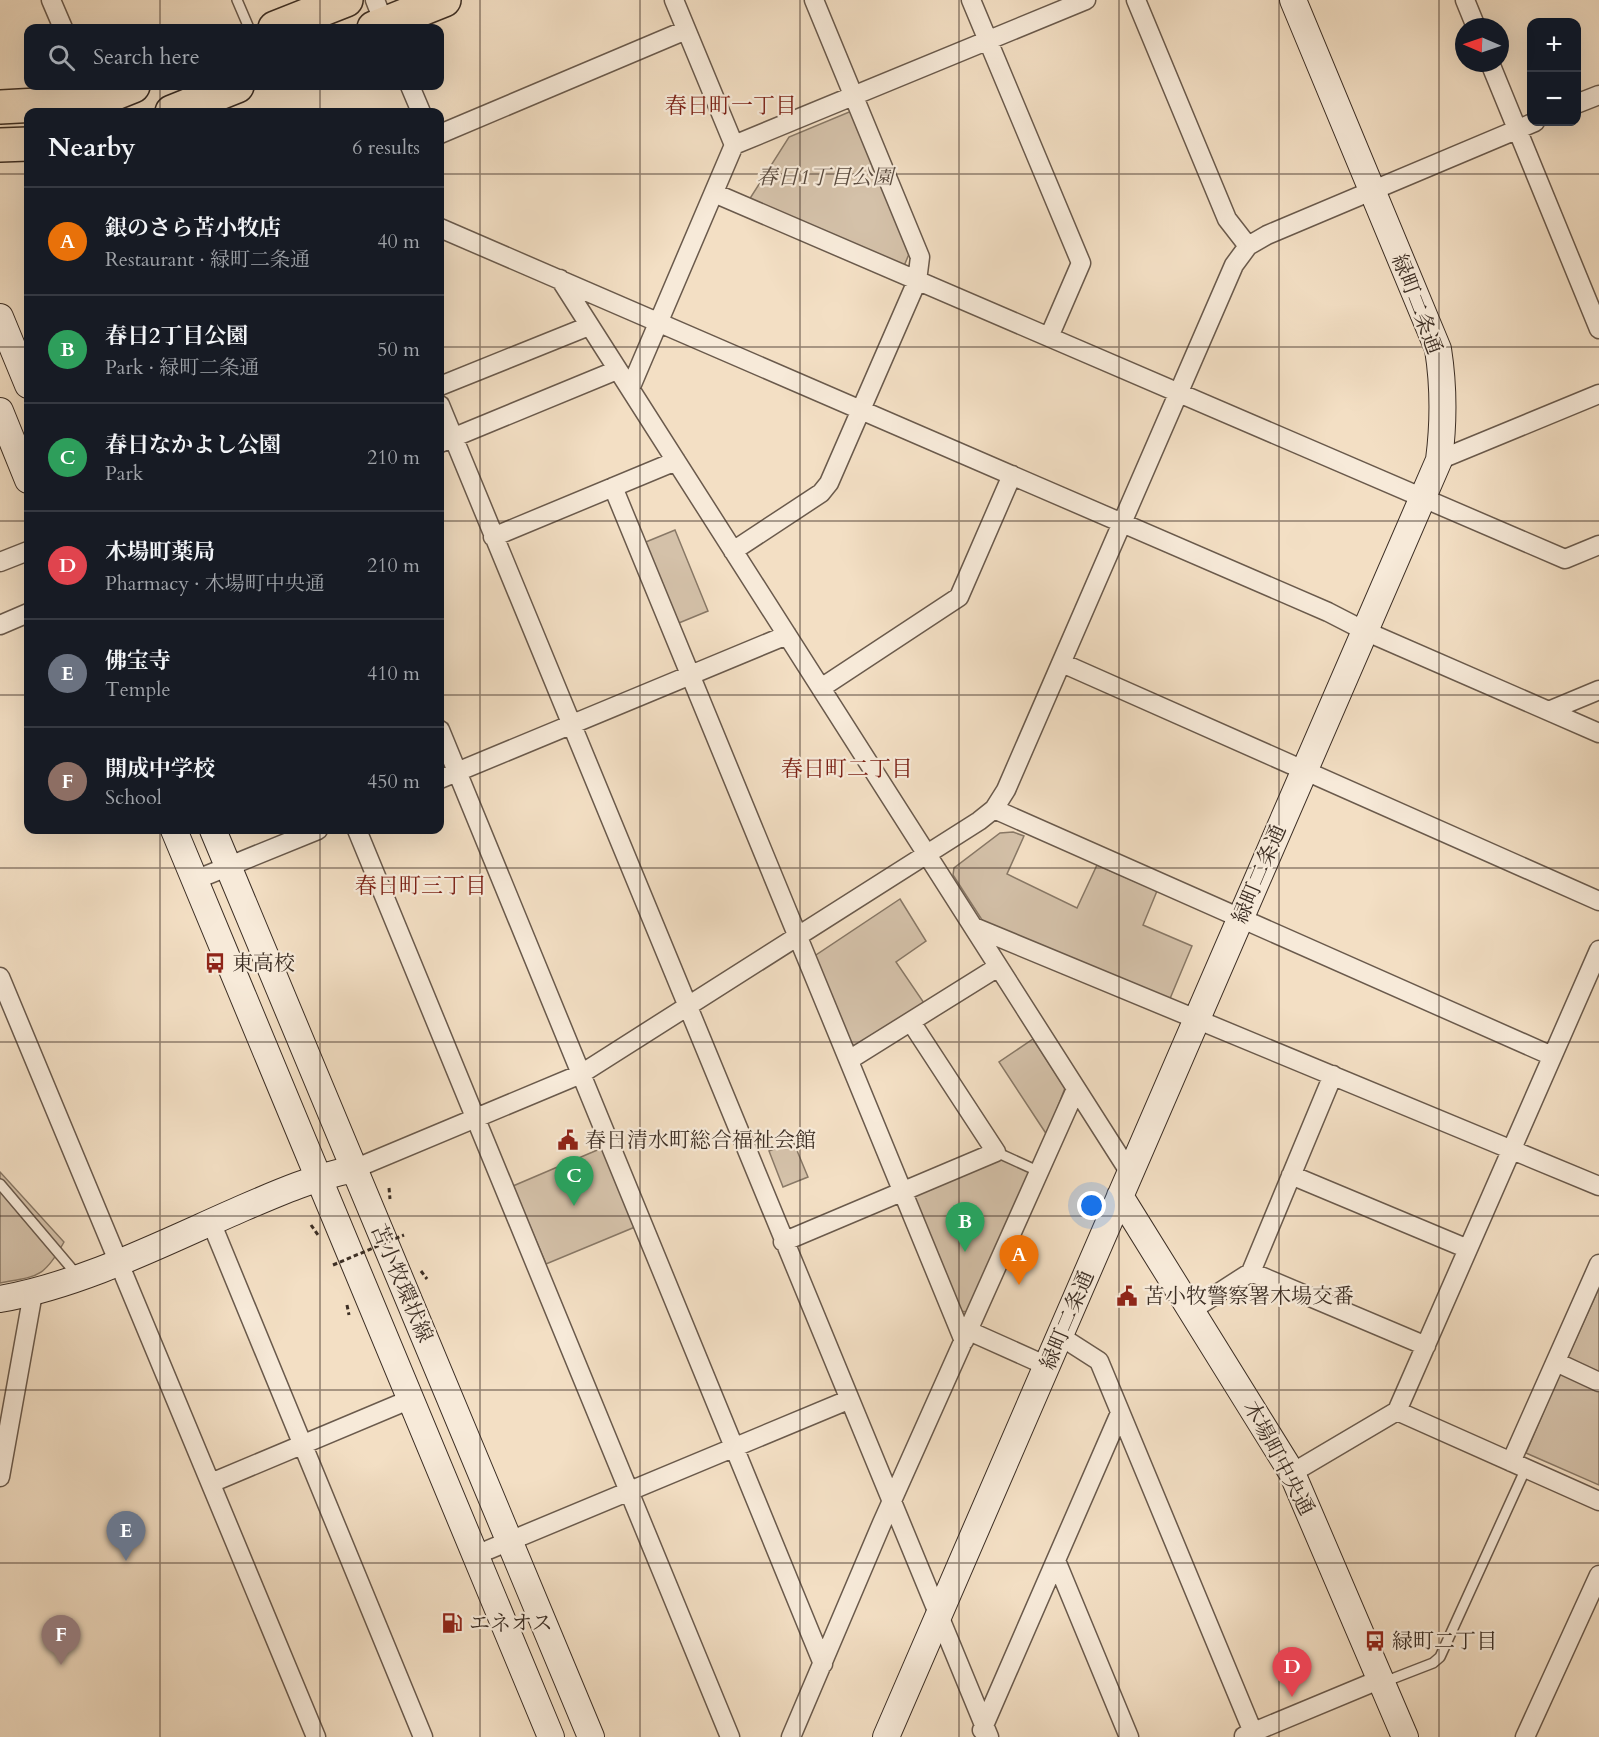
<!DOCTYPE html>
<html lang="en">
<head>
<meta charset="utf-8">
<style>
  :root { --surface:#171b24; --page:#20242c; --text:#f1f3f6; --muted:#9ea1a6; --line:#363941; --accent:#c59692 }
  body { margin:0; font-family:Cardo,"Noto Serif JP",serif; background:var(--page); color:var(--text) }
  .controls { position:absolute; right:18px; top:18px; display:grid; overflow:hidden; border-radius:12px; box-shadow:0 6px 24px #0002 }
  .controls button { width:54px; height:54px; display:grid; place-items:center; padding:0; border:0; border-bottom:2px solid var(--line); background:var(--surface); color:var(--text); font:30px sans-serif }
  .compass { position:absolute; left:1455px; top:18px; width:54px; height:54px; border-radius:50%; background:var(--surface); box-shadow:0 6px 24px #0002; rotate:272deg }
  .you { position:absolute; left:1092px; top:1206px; width:21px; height:21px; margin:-15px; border:4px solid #fff; border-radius:50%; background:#1a73e8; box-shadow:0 0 0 9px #1a73e833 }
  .badge { display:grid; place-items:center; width:39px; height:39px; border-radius:50%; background:var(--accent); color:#fff; font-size:20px; font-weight:700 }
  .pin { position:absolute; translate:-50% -50px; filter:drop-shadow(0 2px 3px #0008) }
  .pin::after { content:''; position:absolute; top:32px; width:21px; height:18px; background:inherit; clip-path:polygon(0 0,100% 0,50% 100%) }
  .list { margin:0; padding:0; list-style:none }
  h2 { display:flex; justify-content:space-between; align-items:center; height:78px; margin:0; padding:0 24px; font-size:26px }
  h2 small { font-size:20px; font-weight:400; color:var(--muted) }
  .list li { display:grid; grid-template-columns:39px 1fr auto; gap:18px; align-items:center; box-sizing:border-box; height:108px; padding:0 24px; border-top:2px solid var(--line) }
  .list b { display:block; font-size:22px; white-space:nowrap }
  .list p { margin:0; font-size:20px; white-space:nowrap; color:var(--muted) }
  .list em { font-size:20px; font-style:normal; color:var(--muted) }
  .icon { flex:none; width:33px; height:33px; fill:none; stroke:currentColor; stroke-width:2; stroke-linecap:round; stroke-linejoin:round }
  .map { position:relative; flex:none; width:1599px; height:1737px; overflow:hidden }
  .search { position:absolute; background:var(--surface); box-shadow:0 6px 24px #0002; left:24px; top:24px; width:420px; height:66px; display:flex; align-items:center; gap:15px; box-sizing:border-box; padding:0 21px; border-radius:12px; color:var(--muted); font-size:22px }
  .panel { position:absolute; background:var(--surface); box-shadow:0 6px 24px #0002; left:24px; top:108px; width:420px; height:726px; border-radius:12px }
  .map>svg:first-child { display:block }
</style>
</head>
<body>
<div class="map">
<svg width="1599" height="1737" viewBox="0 0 1599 1737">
  <rect width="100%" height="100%" fill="#f3dfc4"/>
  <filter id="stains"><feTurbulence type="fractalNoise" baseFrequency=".00333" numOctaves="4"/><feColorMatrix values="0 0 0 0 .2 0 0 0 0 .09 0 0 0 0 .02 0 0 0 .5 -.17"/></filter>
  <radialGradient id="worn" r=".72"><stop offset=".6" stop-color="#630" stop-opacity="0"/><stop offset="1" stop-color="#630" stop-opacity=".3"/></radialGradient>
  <path fill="#d4c1a9" stroke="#887866" stroke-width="1.5" d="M854,110L909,254L904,266L749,200L789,137Z
    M675,530L708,611L674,625L641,544Z
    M1013,832L1024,836L1007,874L1077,908L1097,865L1157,891L1143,925L1192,946L1169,1001L984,923L953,875L954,868L1000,833Z
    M900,899L926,941L896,962L924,1003L857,1046L852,1045L814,963L816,955Z
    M1033,1039L1065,1088L1047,1135L999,1062Z
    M793,1141L808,1177L783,1187L769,1151Z
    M602,1148L635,1227L546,1264L513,1186Z
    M995,1157L1031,1171L968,1312L959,1311L910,1193Z
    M0,1172L64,1242C44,1278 38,1276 0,1283Z
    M1599,1288V1373L1567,1359Z
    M1561,1371L1599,1388V1485L1526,1453Z"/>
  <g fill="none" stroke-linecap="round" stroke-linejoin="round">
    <g stroke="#6a5a4c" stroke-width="12">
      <path id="lane" d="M237,0L249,28
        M996,1152L1040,1172
        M0,1184L78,1276
        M1384,1682L1433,1663L1440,1657L1526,1468"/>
    </g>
    <g stroke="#6a5a4c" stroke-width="21">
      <path id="street" d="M51,0L63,28
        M375,0L386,28
        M674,0L734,145
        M971,0L1081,263L1049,337
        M1136,0L1227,219L1248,246
        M1465,0L1476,27
        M1490,63L1599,329
        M410,86L421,112
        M1576,104L1599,95
        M440,134L686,30
        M714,193L1565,559L1599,545
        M440,228L1328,612L1365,631L1599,733
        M560,279L1130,1173
        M440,386L589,326
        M630,389L734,145L1086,0
        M440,405L989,1737
        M440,443L617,370
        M1439,460L1599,394
        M613,487L964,1341
        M493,537L676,461
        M733,551L821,493L829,483L917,281L920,257L814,0
        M0,562L28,551
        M0,625L28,613
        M1062,663L1599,901
        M821,688L959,597L1012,475
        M1551,710L1599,690
        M440,730L823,1664
        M440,779L787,635
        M994,809L1552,1056
        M357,830L730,1737
        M195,880L318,830
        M974,927L1599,1186
        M0,977L316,1737
        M849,1060L998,967
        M354,1169L581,1074L979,821L994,809L1006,790L1234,265L1248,246L1267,235L1535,122
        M1291,1175L1468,1249
        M211,1222L423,1737
        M783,1242L996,1152L911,1022
        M1251,1272L1426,1346
        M1192,1310L1251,1272L1333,1075
        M969,1331L1047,1366
        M1060,1336L1099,1361L1255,1737
        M1556,1362L1599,1382
        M1397,1411L1599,1501
        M1511,1462L1599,1264
        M1292,1473L1397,1411L1599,950
        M0,1477L33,1293
        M211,1483L411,1399
        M476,1555L848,1400
        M1057,1563L1129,1737
        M982,1730L1120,1413
        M1244,1736L1381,1679
        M791,1737L882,1523L1076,1089
        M1525,1737L1599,1575"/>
    </g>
    <g stroke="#3c2e24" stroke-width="28">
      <path id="secondary" d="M0,317L28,385
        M0,411L28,480
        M174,830L551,1737
        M213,830L591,1737
        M1120,1196L1292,1473L1405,1737
        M0,1299C84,1284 165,1242 243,1208C280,1192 315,1177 354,1169
        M886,1737L1439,460C1444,421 1444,387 1438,349L1293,0"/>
    </g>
    <g stroke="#3c2e24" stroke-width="36">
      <path id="highway" d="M275,28L346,0
        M374,28L444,0
        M0,107L93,102L133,86
        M172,112L237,86
        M0,145L28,144"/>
    </g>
    <path stroke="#3c2e24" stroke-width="3" stroke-dasharray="4.5 3" stroke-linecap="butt" d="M389,1188L390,1199
      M311,1225L318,1235
      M421,1271L427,1279
      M347,1305L349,1315"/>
    <use href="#lane" stroke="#f7ead9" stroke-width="9"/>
    <use href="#street" stroke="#f7ead9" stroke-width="18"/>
    <use href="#secondary" stroke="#f7ead9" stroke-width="26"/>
    <use href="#highway" stroke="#f3dfc4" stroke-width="33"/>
    <path stroke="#3c2e24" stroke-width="3" stroke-dasharray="4.5 3" stroke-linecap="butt" d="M333,1265L404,1235"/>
  </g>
  <path fill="none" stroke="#3c2e24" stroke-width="1.5" stroke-opacity="0.55" d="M160,0V28M320,0V28M480,0V1737M640,0V1737M800,0V1737M959,0V1737M1119,0V1737M1279,0V1737M1439,0V1737M160,86V112M320,86V112M0,174H28M440,174H1599M0,347H28M440,347H1599M0,521H28M440,521H1599M0,695H28M440,695H1599M160,830V1737M320,830V1737M0,868H1599M0,1042H1599M0,1216H1599M0,1390H1599M0,1563H1599"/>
  <defs>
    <g id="bus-bare" transform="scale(1.62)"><path d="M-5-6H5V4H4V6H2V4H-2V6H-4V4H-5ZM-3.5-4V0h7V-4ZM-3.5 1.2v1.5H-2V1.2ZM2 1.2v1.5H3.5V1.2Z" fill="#8f2418" stroke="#f7ead9" stroke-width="2.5" paint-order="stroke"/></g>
    <g id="civic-bare" transform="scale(1.62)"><path d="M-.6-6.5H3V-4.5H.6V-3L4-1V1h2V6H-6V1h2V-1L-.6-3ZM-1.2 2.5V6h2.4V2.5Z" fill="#8f2418" stroke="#f7ead9" stroke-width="2.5" paint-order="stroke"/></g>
    <g id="fuel-bare" transform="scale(1.62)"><path d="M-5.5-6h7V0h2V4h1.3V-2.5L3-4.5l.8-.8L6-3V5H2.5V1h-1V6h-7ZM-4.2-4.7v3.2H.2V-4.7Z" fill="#8f2418" stroke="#f7ead9" stroke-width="2.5" paint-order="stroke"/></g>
  </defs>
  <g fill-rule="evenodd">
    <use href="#bus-bare" x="215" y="963"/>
    <use href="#civic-bare" x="568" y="1140"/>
    <use href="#civic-bare" x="1127" y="1296"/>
    <use href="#fuel-bare" x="452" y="1623"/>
    <use href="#bus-bare" x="1375" y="1641"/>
  </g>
  <g text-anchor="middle" stroke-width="4.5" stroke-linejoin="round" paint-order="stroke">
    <g font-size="21" font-style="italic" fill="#5a4b3f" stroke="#f7ead9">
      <text x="825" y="184">春日1丁目公園</text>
    </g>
    <g font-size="21" fill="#3c2e24" stroke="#f7ead9">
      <text transform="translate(1417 304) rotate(69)" y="7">緑町二条通</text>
      <text transform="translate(1259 874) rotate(-67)" y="7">緑町二条通</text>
      <text transform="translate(402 1283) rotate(67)" y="7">苫小牧環状線</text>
      <text transform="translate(1067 1320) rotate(-67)" y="7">緑町二条通</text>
      <text transform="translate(1279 1458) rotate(62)" y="7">木場町中央通</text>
    </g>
    <g font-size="21" fill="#3c2e24" stroke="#f7ead9" text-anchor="start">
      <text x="232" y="970">東高校</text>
      <text x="585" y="1147">春日清水町総合福祉会館</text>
      <text x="1144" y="1303">苫小牧警察署木場交番</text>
      <text x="469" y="1630">エネオス</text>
      <text x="1392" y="1648">緑町二丁目</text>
    </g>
    <g font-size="22" fill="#7a1f14" stroke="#f7ead9">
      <text x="731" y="113">春日町一丁目</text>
      <text x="847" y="776">春日町二丁目</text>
      <text x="421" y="893">春日町三丁目</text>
    </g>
  </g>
  <rect width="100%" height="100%" filter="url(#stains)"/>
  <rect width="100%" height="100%" fill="url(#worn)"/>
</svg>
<div class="controls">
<button>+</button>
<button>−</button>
</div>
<svg class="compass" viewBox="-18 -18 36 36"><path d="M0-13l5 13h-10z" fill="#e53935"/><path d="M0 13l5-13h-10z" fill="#9ea1a6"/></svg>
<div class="you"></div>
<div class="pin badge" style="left:1019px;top:1285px;background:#e8710a">A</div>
<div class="pin badge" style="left:965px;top:1252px;background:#2e9e5b">B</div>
<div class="pin badge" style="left:574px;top:1206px;background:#2e9e5b">C</div>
<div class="pin badge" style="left:1292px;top:1697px;background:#e0444e">D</div>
<div class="pin badge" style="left:126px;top:1561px;background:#6b7280">E</div>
<div class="pin badge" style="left:61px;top:1665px;background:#8d6e63">F</div>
<div class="search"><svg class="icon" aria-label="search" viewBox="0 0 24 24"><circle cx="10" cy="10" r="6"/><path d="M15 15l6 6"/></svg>Search here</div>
<section class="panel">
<h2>Nearby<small>6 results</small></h2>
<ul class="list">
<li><span class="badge" style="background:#e8710a">A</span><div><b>銀のさら苫小牧店</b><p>Restaurant · 緑町二条通</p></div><em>40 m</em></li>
<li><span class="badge" style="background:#2e9e5b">B</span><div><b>春日2丁目公園</b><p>Park · 緑町二条通</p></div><em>50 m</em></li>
<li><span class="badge" style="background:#2e9e5b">C</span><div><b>春日なかよし公園</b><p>Park</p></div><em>210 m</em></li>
<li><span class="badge" style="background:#e0444e">D</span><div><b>木場町薬局</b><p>Pharmacy · 木場町中央通</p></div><em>210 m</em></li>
<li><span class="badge" style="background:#6b7280">E</span><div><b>佛宝寺</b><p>Temple</p></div><em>410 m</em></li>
<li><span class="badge" style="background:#8d6e63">F</span><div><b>開成中学校</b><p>School</p></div><em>450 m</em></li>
</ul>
</section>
</div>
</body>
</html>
